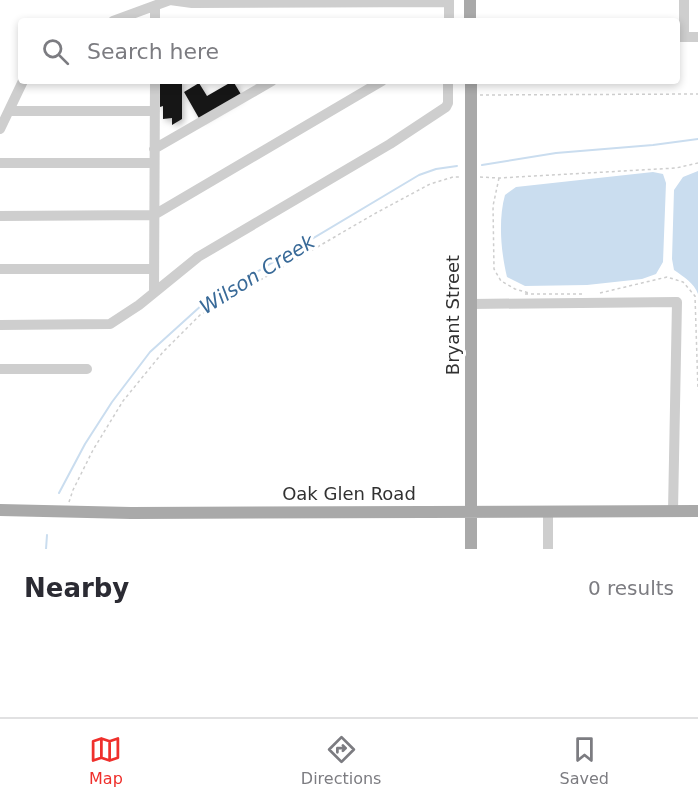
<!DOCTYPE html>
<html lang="en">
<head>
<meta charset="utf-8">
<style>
  :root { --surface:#fff; --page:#f2f2f3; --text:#2b2b33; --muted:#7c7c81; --line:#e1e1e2; --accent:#ef302c }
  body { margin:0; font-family:"DejaVu Sans",sans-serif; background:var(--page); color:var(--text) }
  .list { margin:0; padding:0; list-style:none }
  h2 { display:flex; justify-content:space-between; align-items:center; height:78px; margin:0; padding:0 24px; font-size:26px }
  h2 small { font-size:20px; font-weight:400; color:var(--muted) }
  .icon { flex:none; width:33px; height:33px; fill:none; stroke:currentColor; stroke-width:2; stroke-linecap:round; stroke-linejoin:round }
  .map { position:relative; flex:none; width:698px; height:549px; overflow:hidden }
  .search { position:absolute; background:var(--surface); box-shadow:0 3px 9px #0003; left:18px; right:18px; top:18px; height:66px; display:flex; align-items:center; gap:15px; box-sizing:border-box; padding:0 21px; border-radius:6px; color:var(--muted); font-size:22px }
  .sheet { height:168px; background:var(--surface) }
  nav { display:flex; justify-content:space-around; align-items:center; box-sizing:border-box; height:84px; border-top:2px solid var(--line); background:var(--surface); font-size:16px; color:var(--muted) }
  nav a { display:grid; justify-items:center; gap:3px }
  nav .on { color:var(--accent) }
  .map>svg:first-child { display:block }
</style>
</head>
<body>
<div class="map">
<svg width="698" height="549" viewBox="0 0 698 549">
  <defs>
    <filter id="shadow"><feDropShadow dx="2.5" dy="2.5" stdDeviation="3" flood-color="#0004"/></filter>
  </defs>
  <rect width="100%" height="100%" fill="#fff"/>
  <path fill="#caddef" d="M698,171V294C694,283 684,277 674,270L672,259L674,190L683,177Z
    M653,172L663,174L666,183L663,262L656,274L642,279L587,285L525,286L507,277C501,252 498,220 505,195L516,187Z"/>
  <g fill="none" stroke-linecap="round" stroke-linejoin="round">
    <path stroke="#caddef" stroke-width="2" d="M482,165L556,153L653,145L698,139
      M59,493L85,444L112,402L150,352L203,304L419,175L436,169L457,166
      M46,549L47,535"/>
  </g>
  <path fill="#181818" filter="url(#shadow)" d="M160,81H182V119L172,125V118L163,119V106L160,107Z
    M233,81L242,96L200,120L184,92L199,83L207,96Z"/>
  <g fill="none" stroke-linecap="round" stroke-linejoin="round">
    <path stroke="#cecece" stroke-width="1.5" stroke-dasharray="3 3" stroke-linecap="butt" d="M480,95L698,94
      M480,177L499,178L676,168L698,163
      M499,178L493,206L494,269L501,281L515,289L529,293
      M600,293L667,277L683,282L695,296L698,390
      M525,294H583
      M69,502L73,490L93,450L123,401L163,352L200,315L376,213L430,184L453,177H460"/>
    <path stroke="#cecece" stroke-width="10" d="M170,0L192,3L449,2
      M684,0V37
      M113,21L170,0
      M155,21V6
      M449,21V0
      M677,37H698
      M9,111H155
      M0,129L23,81
      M154,149L272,81
      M0,163H154
      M0,216L154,215L382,81
      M0,269H154
      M154,292L155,81
      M471,304L677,302L673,511
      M0,325L110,324L139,305L198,257L390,144L446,107L448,103V81
      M0,369H87
      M548,511V549"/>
    <path stroke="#a9a9a9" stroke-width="12" d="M470,21V0
      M471,81V549
      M0,510L131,513L698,511"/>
  </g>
  <g text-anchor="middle" stroke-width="6" stroke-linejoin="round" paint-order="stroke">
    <g font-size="18" fill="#313131" stroke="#fff">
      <text transform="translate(453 315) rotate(-90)" y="6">Bryant Street</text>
      <text x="349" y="500">Oak Glen Road</text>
    </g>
    <g font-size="20" font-style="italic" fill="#396a98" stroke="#fff">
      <text transform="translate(257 274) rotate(-32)" y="7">Wilson Creek</text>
    </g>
  </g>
</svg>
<div class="search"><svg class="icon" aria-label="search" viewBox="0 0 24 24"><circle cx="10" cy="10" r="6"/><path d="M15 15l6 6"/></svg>Search here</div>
</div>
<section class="sheet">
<h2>Nearby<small>0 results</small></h2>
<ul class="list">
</ul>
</section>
<nav>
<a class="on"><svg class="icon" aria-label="map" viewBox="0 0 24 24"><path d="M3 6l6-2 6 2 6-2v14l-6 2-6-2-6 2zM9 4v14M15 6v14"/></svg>Map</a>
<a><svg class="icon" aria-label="directions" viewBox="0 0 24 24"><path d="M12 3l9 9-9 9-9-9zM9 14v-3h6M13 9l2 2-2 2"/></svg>Directions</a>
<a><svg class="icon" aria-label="saved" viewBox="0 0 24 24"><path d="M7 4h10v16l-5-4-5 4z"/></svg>Saved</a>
</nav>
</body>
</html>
